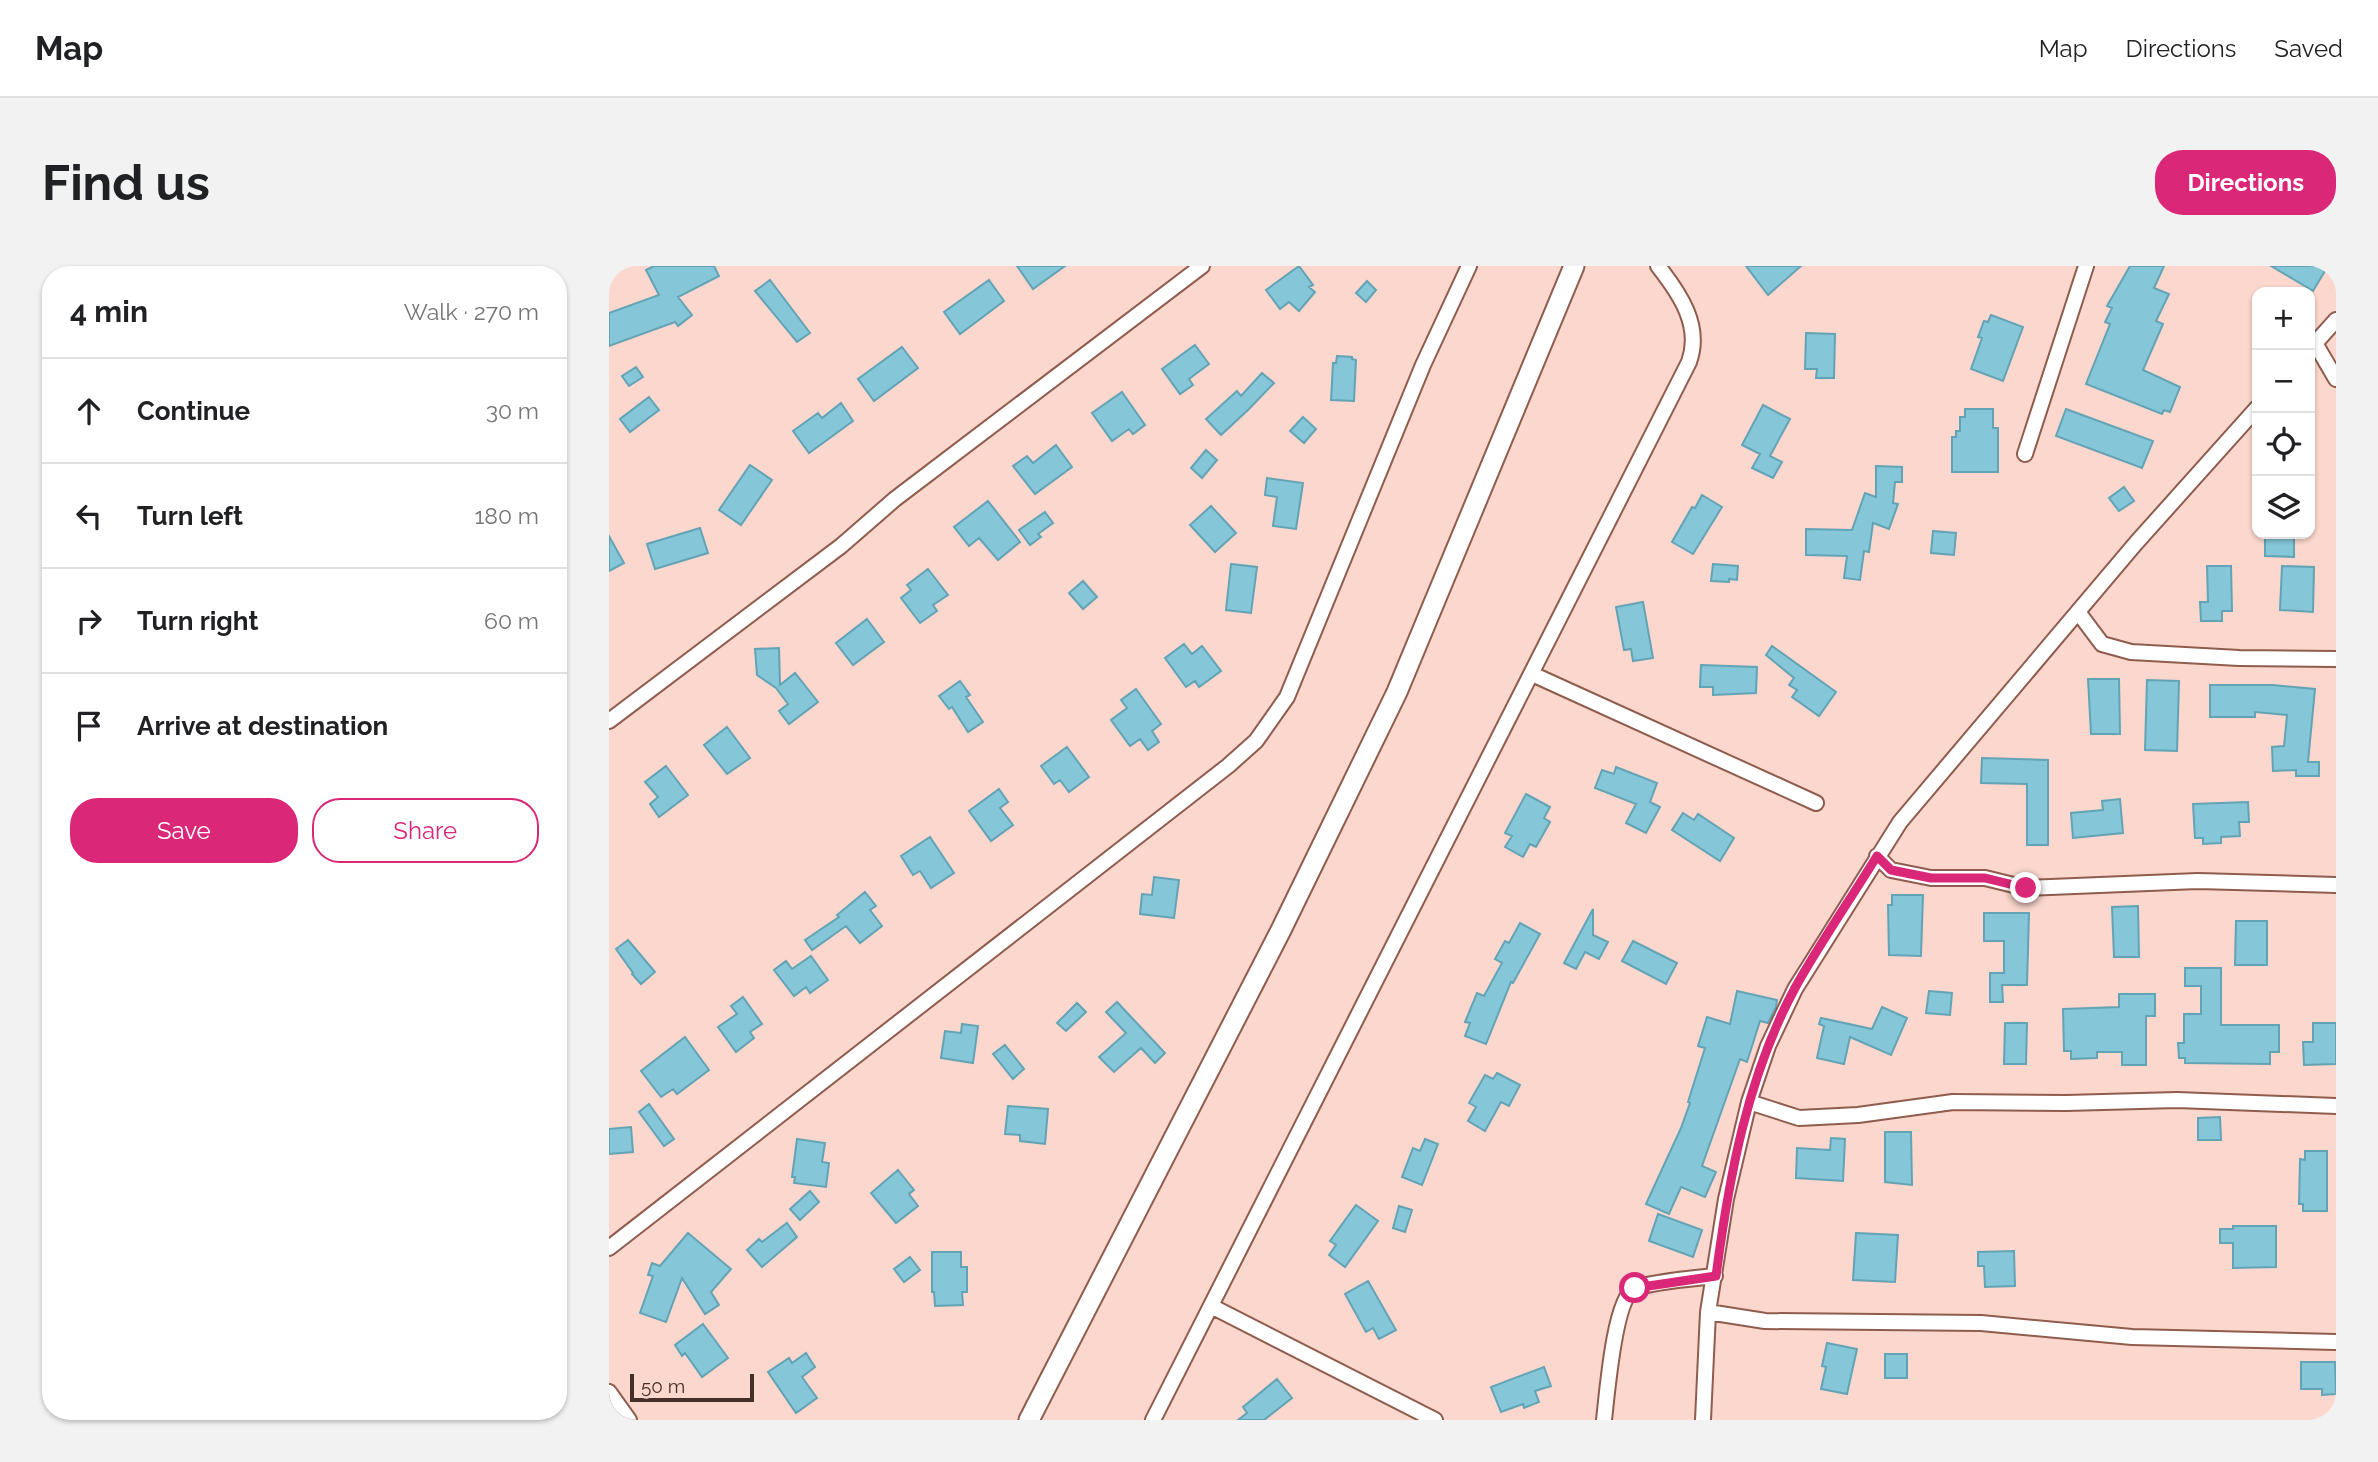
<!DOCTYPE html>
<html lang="en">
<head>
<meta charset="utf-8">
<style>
  :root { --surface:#fff; --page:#f2f2f2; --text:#202124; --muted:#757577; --line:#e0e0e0; --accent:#db2777 }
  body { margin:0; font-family:Raleway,sans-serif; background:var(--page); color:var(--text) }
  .controls { position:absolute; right:21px; top:21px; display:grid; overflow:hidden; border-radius:14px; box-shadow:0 2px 5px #0004 }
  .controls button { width:63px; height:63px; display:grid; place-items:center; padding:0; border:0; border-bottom:2px solid var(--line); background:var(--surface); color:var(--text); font:35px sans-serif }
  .scale { position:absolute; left:21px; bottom:18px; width:124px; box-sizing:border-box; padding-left:7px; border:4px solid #452f28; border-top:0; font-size:19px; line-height:24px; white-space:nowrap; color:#452f28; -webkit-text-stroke:5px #fbd7cd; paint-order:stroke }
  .stop { position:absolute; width:21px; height:21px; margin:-16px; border:5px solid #db2777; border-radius:50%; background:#fff }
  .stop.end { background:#db2777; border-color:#fff; box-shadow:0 2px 7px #0008 }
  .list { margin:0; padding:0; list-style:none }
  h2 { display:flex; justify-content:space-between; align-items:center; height:91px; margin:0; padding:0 28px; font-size:30px }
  h2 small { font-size:23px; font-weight:400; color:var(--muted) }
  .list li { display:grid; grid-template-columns:46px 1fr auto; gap:21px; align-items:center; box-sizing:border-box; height:105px; padding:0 28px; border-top:2px solid var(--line) }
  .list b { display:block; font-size:26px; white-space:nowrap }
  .list em { font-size:23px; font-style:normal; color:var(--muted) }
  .actions { display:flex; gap:14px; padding:21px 28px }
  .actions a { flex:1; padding:16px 0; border:2px solid var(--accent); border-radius:28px; text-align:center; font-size:24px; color:var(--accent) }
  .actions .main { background:var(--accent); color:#fff }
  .icon { flex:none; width:38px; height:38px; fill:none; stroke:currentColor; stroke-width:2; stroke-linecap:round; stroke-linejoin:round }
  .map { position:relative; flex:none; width:1727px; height:1154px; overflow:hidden; border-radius:28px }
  header { display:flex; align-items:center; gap:42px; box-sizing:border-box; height:98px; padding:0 35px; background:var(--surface); border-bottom:2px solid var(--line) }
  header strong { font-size:33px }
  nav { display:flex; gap:38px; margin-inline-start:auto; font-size:24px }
  .intro { display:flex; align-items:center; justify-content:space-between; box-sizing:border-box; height:168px; padding:0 42px }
  h1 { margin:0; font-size:49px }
  .button { padding:18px 32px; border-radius:28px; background:var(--accent); color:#fff; font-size:24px; font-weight:700 }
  main { display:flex; gap:42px; padding:0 42px }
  aside { flex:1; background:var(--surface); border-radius:28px; box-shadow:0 2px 5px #0004 }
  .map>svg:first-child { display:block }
</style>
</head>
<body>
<header>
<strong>Map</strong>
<nav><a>Map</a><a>Directions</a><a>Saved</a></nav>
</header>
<div class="intro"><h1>Find us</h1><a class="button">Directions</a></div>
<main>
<aside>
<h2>4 min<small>Walk · 270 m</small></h2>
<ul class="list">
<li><svg class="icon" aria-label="ahead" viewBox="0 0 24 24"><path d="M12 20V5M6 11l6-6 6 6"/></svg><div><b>Continue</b></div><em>30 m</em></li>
<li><svg class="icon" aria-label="left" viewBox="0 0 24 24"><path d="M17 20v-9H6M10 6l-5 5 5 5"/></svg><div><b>Turn left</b></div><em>180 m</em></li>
<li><svg class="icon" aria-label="right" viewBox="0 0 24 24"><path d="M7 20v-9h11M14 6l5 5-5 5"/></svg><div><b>Turn right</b></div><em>60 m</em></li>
<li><svg class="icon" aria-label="arrive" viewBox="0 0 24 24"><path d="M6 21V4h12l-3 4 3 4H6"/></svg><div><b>Arrive at destination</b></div></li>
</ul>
<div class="actions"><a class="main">Save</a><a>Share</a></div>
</aside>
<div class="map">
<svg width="1727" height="1154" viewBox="0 0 1727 1154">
  <rect width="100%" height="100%" fill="#fbd7cd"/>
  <path fill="#85c6d9" stroke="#62a3b5" stroke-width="2" d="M45,0H105L110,10L69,31L83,49L69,60L66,56L0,80V47L50,29L37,4Z
    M408,0H456L424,23Z
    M690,0L704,19L700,21L706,26L690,45L680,36L671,43L657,24Z
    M1137,0H1192L1159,29Z
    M1521,0H1555L1545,22L1560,28L1547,55L1554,58L1534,104L1571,121L1561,146L1555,144L1553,148L1477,118L1501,58L1496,56L1503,42L1498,40Z
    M1662,0H1719L1704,25Z
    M161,14L201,67L188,76L146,25Z
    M380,14L395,35L351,68L335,46Z
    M758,15L767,24L757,36L747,27Z
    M1382,49L1414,61L1394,115L1362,103L1373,72L1369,71L1375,55L1379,56Z
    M1197,67L1226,68L1225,112H1207L1208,103H1196Z
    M586,79L600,98L580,113L584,119L571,128L553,103Z
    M293,81L309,102L265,135L249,113Z
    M728,90L743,91V93L747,94L745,135L722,134L724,97H727Z
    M27,101L34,111L20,120L13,110Z
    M653,107L665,117L640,143L612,169L597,153L628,125L632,130Z
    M513,126L536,159L524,168L520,163L503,175L483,147Z
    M40,131L50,144L21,166L11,153Z
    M232,137L244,155L200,187L184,165L209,147L213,152Z
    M1154,139L1181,153L1161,190L1173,196L1164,212L1143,202L1151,188L1133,179Z
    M1356,143H1384V162H1389V206H1343V171H1347V165H1351V151H1356Z
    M1457,143L1544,175L1533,202L1447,170Z
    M694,151L707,163L695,177L681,165Z
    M447,179L463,201L426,228L404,200L418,190L424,197Z
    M597,184L608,194L593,212L582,202Z
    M141,199L163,214L132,259L110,244Z
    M1267,200L1293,201V216H1286L1284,237L1289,238L1280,263L1264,257L1260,286L1255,285L1251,314L1235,312L1238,290L1197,289V263L1243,264L1256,227L1267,231Z
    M658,212L694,217L687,263L664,260L668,231L656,229Z
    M1515,221L1525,235L1510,245L1500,232Z
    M1093,229L1113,241L1084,288L1063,276L1083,241L1086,242Z
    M379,235L411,276L389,294L370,272L360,280L345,261Z
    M602,240L627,267L606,286L581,259Z
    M436,246L444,257L429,268L432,271L421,279L410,264Z
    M91,262L99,287L46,303L38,278Z
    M1324,265L1347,267L1345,289L1322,287Z
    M1656,269L1685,270V291L1656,290Z
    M0,270L15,297L0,305Z
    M622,298L648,301L642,347L617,344Z
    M1104,298L1129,300L1128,314L1120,313V316L1102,315Z
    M1598,300H1622L1623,345H1613V355H1592L1591,336H1599Z
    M1673,300L1705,301L1704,346L1671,344Z
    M319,303L339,329L324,339L328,345L311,357L292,332L302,324L298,319Z
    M474,315L488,331L474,343L460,327Z
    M1034,336L1044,392L1024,395L1022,383L1015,384L1007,341Z
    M258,353L275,376L244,399L227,377Z
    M575,378L583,388L593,380L612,405L590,421L586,415L577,421L556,392Z
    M1163,380L1227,426L1210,450L1183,431L1188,424L1180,419L1185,412L1157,389Z
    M170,382L171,419L186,407L209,436L180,458L170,445L179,438L167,422L148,409L146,383Z
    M1092,399L1148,401L1147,427L1104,429V421H1091Z
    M1479,413H1510L1511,468H1482Z
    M1538,414L1570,415L1568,485L1536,484Z
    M351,415L361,429L357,431L374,456L359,466L343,441L340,443L330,430Z
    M1601,419H1664L1706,423L1699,496H1710V510H1687V504L1664,505L1663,481L1675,480L1678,449L1646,446V451H1601Z
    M527,423L552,458L543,465L550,476L539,484L531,473L521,480L502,454L518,442L512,434Z
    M118,461L141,492L118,508L95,479Z
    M458,481L480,511L460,526L451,514L445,518L432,500Z
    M1373,492L1439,494V579H1418V518L1372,517Z
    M57,500L79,529L50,551L41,538L49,531L36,516Z
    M1007,501L1048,517L1041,536L1051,541L1037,567L1017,557L1027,538L986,522L993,504L1005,508Z
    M390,523L399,536L391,542L404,559L382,575L360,545Z
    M917,528L941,541L935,552L941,556L927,581L921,578L914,591L896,581L903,570L896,567Z
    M1511,533L1514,567L1464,572L1462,547L1494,544L1493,535Z
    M1639,536L1640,556H1630L1631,570L1612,571V577L1594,578V572H1586L1584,538Z
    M1074,547L1085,554L1089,548L1125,572L1111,595L1063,564Z
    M321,571L345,607L322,622L311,605L304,609L292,590Z
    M545,611L570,614L565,652L531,648L533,628L543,629Z
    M256,626L267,640L261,644L273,660L251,677L237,660L203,684L196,674L230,651L228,649Z
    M1283,629H1314L1312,690L1280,689L1279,639H1283Z
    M1529,640L1530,691H1505L1503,641Z
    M984,643V669L999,676L990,693L976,686L967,703L955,697Z
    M1375,647H1420L1418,719H1393L1394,736H1381V707H1395V675H1375Z
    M1627,655H1658V699H1626Z
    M911,657L931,668L904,717L902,716L877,778L856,770L861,757L856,756L868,727L875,730L893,697L886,693L896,675L900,677Z
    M19,674L46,706L32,718L23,708L24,707L7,683Z
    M1024,675L1068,697L1057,718L1013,695Z
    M202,690L219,714L201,727L197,721L185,730L165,704L177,695L183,703Z
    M1576,702H1612V759H1670V786H1661V798L1576,797V792H1570L1569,777H1575V748H1592V720H1576Z
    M1128,725L1168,734L1167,741L1159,757L1151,755L1138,796L1131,793L1093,900L1107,906L1096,931L1072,921L1060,948L1037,938L1072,862L1081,837L1079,836L1096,782L1089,780L1098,751L1121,758Z
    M1320,725L1343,727L1341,749L1317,747Z
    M1510,728H1546V750H1537V799H1513V786H1488V792L1462,793V785H1455L1454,743L1510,741Z
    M134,731L153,758L141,766L145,772L127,786L109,761L128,748L122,740Z
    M508,736L556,787L546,797L532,782L505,806L490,791L517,767L497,746Z
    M468,737L477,746L457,765L448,757Z
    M1273,741L1298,752L1282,789L1241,771L1235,798L1208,792L1215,760L1210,758L1212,752L1263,763Z
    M1396,757H1418L1417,798H1395Z
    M1704,757H1727V798L1695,799L1694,776H1704Z
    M353,758L369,760L364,797L332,792L336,765L352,767Z
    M76,771L100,804L68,828L64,823L52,831L32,805Z
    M396,779L415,803L404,813L384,788Z
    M888,807L911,819L900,840L892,836L876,865L859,855L867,841L860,837L876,809L884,813Z
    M40,838L65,873L55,880L30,846Z
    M399,840L439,843L436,878L411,875V869L396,868Z
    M1611,851L1612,874H1589V852Z
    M22,861L24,886L0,888V863Z
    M1276,866H1302L1303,919L1276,916Z
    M1222,872L1236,873L1234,915L1187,912L1188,882L1221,884Z
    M188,873L216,877L213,896L220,897L217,921L185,917L186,911H183Z
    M816,873L829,878L813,919L793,911L804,882L811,885Z
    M1696,885H1718V945H1694V938H1690L1691,893L1696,894Z
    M289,904L305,924L300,928L309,940L287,957L262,927Z
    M201,925L210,936L191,954L181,943Z
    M747,939L769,955L736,1001L720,989L727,979L721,975Z
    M790,940L803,944L796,966L784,962Z
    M1049,948L1093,964L1084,991L1040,975Z
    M178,957L188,971L153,1001L138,984L150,973L153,976Z
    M1624,960H1667V1001L1624,1002V977H1611V963H1624Z
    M79,967L122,1003L102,1026L110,1039L96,1048L73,1012L57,1056L31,1047L44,1010L39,1009L43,997L51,1000Z
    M1247,967L1289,969L1286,1016L1244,1014Z
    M1405,985L1406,1020L1376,1021L1375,1000H1369V986Z
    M323,986H352V1001H358V1026H353L354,1039L326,1040L325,1026H323Z
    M301,991L311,1004L295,1016L285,1003Z
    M759,1015L787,1064L770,1073L764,1062L757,1066L736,1028Z
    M94,1058L119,1092L93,1111L76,1087L73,1090L66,1079Z
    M1218,1077L1248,1083L1238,1128L1212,1123L1217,1101L1213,1100Z
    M197,1087L206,1101L193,1111L208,1132L187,1147L159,1106L180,1092L183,1097Z
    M1276,1088H1298V1112H1276Z
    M1692,1096H1726L1727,1128L1713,1129V1123H1692Z
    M935,1101L942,1120L926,1125L930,1136L915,1142L914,1138L892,1146L882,1121Z
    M668,1113L683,1132L655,1154H629L638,1147L634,1141Z"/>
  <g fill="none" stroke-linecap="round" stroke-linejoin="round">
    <g stroke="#8f5c4d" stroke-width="18">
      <path id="minor" d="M1706,77L1727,113
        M1701,83L1727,54
        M1416,188L1477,0
        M1469,346L1493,378L1522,386L1630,392L1727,393
        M923,408L1207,537
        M0,455L232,280L286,233L593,0
        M1268,590L1282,604L1322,612H1376L1417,622L1589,615L1727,619
        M1140,836L1190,852L1249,849L1344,836L1457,837L1568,834L1727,840
        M0,982L619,500L647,475L678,431L814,99L860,0
        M602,1040L826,1154
        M1099,1046L1156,1055L1372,1057L1523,1071L1727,1076
        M0,1126L20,1154
        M544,1154L1080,96C1093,60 1071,28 1049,0
        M995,1154C998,1129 1005,1034 1025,1023C1038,1016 1089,1012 1106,1010
        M1094,1154L1099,1046L1117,933L1140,836L1159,780L1186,723L1291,556L1527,277L1648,142"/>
    </g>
    <g stroke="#8f5c4d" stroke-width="23">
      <path id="secondary" d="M420,1154L672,664L788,426L965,0"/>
    </g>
    <use href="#minor" stroke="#fff" stroke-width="14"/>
    <use href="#secondary" stroke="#fff" stroke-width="19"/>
  </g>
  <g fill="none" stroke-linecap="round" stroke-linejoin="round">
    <path stroke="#db2777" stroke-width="9" d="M1026,1022L1107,1010C1120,911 1138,811 1186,722C1211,677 1241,634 1268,590L1282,604L1322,612H1376L1417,622"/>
  </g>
</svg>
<div class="controls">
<button>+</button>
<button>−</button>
<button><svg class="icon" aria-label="locate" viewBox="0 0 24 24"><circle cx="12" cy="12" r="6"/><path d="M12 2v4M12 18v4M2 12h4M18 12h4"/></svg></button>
<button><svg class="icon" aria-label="layers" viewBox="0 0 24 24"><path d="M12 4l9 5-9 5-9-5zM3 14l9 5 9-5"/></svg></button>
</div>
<div class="scale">50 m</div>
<div class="stop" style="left:1026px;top:1022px"></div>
<div class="stop end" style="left:1417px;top:622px"></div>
</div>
</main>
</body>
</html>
